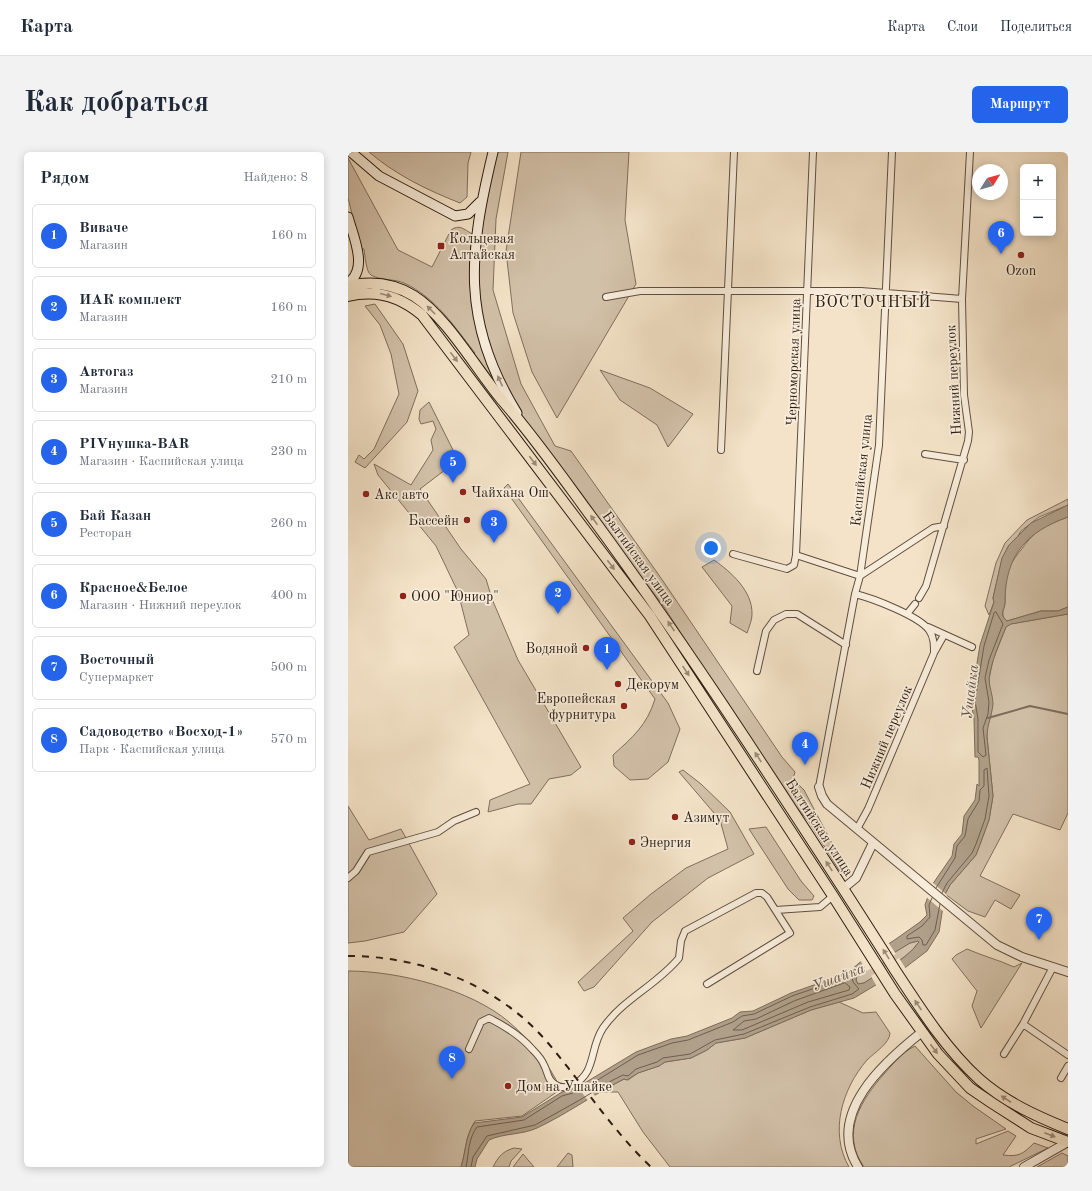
<!DOCTYPE html>
<html lang="ru">
<head>
<meta charset="utf-8">
<style>
  :root { --surface:#fff; --page:#f2f2f3; --text:#1f2937; --muted:#747a83; --line:#e0e1e3; --accent:#2563eb }
  body { margin:0; font-family:"Old Standard TT",serif; background:var(--page); color:var(--text) }
  .controls { position:absolute; right:12px; top:12px; display:grid; overflow:hidden; border-radius:6px; box-shadow:0 2px 10px #0003 }
  .controls button { width:36px; height:36px; display:grid; place-items:center; padding:0; border:0; border-bottom:1px solid var(--line); background:var(--surface); color:var(--text); font:20px sans-serif }
  .compass { position:absolute; left:624px; top:12px; width:36px; height:36px; border-radius:50%; background:var(--surface); box-shadow:0 2px 10px #0003; rotate:53deg }
  .you { position:absolute; left:363px; top:396px; width:14px; height:14px; margin:-10px; border:3px solid #fff; border-radius:50%; background:#1a73e8; box-shadow:0 0 0 6px #1a73e833 }
  .badge { display:grid; place-items:center; width:26px; height:26px; border-radius:50%; background:var(--accent); color:#fff; font-size:13px; font-weight:700 }
  .pin { position:absolute; translate:-50% -33px; filter:drop-shadow(0 1px 2px #0008) }
  .pin::after { content:''; position:absolute; top:21px; width:14px; height:12px; background:inherit; clip-path:polygon(0 0,100% 0,50% 100%) }
  .list { margin:0; padding:0; list-style:none }
  h2 { display:flex; justify-content:space-between; align-items:center; height:52px; margin:0; padding:0 16px; font-size:17px }
  h2 small { font-size:13px; font-weight:400; color:var(--muted) }
  .list li { display:grid; grid-template-columns:26px 1fr auto; gap:12px; align-items:center; box-sizing:border-box; height:64px; margin:0 8px 8px; padding:0 8px; border:1px solid var(--line); border-radius:6px }
  .list b { display:block; font-size:15px; white-space:nowrap }
  .list p { margin:0; font-size:13px; white-space:nowrap; color:var(--muted) }
  .list em { font-size:13px; font-style:normal; color:var(--muted) }
  .map { position:relative; flex:none; width:720px; height:1015px; overflow:hidden; border-radius:6px }
  header { display:flex; align-items:center; gap:24px; box-sizing:border-box; height:56px; padding:0 20px; background:var(--surface); border-bottom:1px solid var(--line) }
  header strong { font-size:19px }
  nav { display:flex; gap:22px; margin-inline-start:auto; font-size:14px }
  .intro { display:flex; align-items:center; justify-content:space-between; box-sizing:border-box; height:96px; padding:0 24px }
  h1 { margin:0; font-size:28px }
  .button { padding:10px 18px; border-radius:6px; background:var(--accent); color:#fff; font-size:14px; font-weight:700 }
  main { display:flex; gap:24px; padding:0 24px }
  aside { flex:1; background:var(--surface); border-radius:6px; box-shadow:0 2px 10px #0003 }
  .map>svg:first-child { display:block }
</style>
</head>
<body>
<header>
<strong>Карта</strong>
<nav><a>Карта</a><a>Слои</a><a>Поделиться</a></nav>
</header>
<div class="intro"><h1>Как добраться</h1><a class="button">Маршрут</a></div>
<main>
<aside>
<h2>Рядом<small>Найдено: 8</small></h2>
<ul class="list">
<li><span class="badge">1</span><div><b>Виваче</b><p>Магазин</p></div><em>160 m</em></li>
<li><span class="badge">2</span><div><b>ИАК комплект</b><p>Магазин</p></div><em>160 m</em></li>
<li><span class="badge">3</span><div><b>Автогаз</b><p>Магазин</p></div><em>210 m</em></li>
<li><span class="badge">4</span><div><b>PIVнушка-BAR</b><p>Магазин · Каспийская улица</p></div><em>230 m</em></li>
<li><span class="badge">5</span><div><b>Бай Казан</b><p>Ресторан</p></div><em>260 m</em></li>
<li><span class="badge">6</span><div><b>Красное&amp;Белое</b><p>Магазин · Нижний переулок</p></div><em>400 m</em></li>
<li><span class="badge">7</span><div><b>Восточный</b><p>Супермаркет</p></div><em>500 m</em></li>
<li><span class="badge">8</span><div><b>Садоводство «Восход-1»</b><p>Парк · Каспийская улица</p></div><em>570 m</em></li>
</ul>
</aside>
<div class="map">
<svg width="720" height="1015" viewBox="0 0 720 1015">
  <rect width="100%" height="100%" fill="#f4e3c8"/>
  <filter id="stains"><feTurbulence type="fractalNoise" baseFrequency=".005" numOctaves="4"/><feColorMatrix values="0 0 0 0 .2 0 0 0 0 .09 0 0 0 0 .02 0 0 0 .5 -.17"/></filter>
  <radialGradient id="worn" r=".72"><stop offset=".6" stop-color="#630" stop-opacity="0"/><stop offset="1" stop-color="#630" stop-opacity=".3"/></radialGradient>
  <path fill="#d2c1a9" stroke="#806f5e" d="M21,0H123L120,11L119,45L112,51C79,38 48,23 21,0Z
    M147,0H160L148,67L145,138L173,232L207,294L223,299L313,426L434,605L447,620L445,627L456,638L498,718L493,721L461,670L438,643L316,455L184,279L157,237L132,166L128,111Z
    M173,0H281L277,68L288,132L209,266L184,220L165,161L158,99Z
    M0,6L50,98L84,115L103,78C111,72 116,77 124,82C119,139 124,180 148,234L123,203L127,201C106,174 88,146 56,131C47,127 30,128 23,123C18,120 17,104 16,97H13L0,46Z
    M27,152L55,192L70,239L59,270L17,316L7,310L11,303L16,307L26,297L51,242L43,202L32,173L17,154Z
    M252,218L302,236L345,262L320,295L309,273L272,248Z
    M81,250L110,308L72,337L113,397L138,427L144,447L170,508L233,615L223,623L201,627L183,652H170L140,660L142,648L182,632L106,495L121,483L110,440L88,394L30,323L26,312L63,333L85,298L83,288L88,277L85,269L73,272L71,267L72,258Z
    M160,332L320,551L332,577L320,610L300,627L282,628L266,614L265,603C285,585 299,573 307,547L156,336Z
    M720,347V353L691,365L673,379L670,384L661,393L654,407L645,446L646,450L641,463L637,454L648,411L657,391L679,368Z
    M720,365V455L710,459H693L659,469C651,462 657,458 657,450C657,439 656,430 660,419C662,412 668,404 673,398C688,377 696,374 720,365Z
    M366,408C383,420 405,439 404,463C404,468 401,475 399,481L382,471L384,454L354,415Z
    M720,462V661L712,678L665,662L632,724L672,743L663,757L647,748L637,765L620,759L597,742L602,733L628,703L641,668L645,644L639,585V576L643,563L641,527L645,508L658,475L662,472Z
    M335,618L353,632L382,660L406,702L360,726L304,770L246,835L236,839L230,830L285,779L275,766L303,742L338,716L380,697L372,668L331,620Z
    M0,654L21,688L53,677L89,742L56,780L17,789L0,791Z
    M418,675L453,729L466,744L464,748H451L440,737L401,677Z
    M570,789L571,790C558,808 534,819 516,831L510,832L508,828L509,823L562,791Z
    M619,797C635,804 651,808 666,815L674,811L633,876L624,854L629,839L604,807L608,803Z
    M0,819C50,819 122,837 161,870C183,889 200,911 213,937L174,964L127,969C116,987 119,996 113,1015H0Z
    M491,850L515,861L528,860L542,881C542,891 526,901 519,908C494,937 481,980 501,1015H322L295,980L270,940H252L276,927L280,928L290,921L311,914L317,910L343,906L359,898L368,891L397,886L463,858Z
    M567,894L608,940L625,954L658,977L628,987V992L660,979L668,984L655,1003C671,1005 675,1002 686,991L700,996L661,1015H516C492,981 513,948 536,922C546,911 553,901 567,894Z
    M166,996L174,997L163,1009L161,1015H145C150,1005 155,999 166,996Z
    M220,1001L224,1003L225,1015H209Z
    M714,1001L720,1004V1015H689Z
    M175,1002L186,1015H165Z"/>
  <path fill="#b0a08a" stroke="#7c6c5a" fill-rule="evenodd" d="M720,353V365C678,380 657,404 657,450C657,458 650,462 659,469L693,459H710L720,455V462L663,472L658,475C651,492 643,510 641,527C641,535 645,543 645,552C644,563 639,573 639,585L645,644L641,668L628,703L602,733L597,742L591,780L579,799L558,815L506,846L463,858L397,886L368,891L359,898L343,906L317,910L311,914L290,921L279,928L276,927C246,942 219,962 189,976C174,983 156,981 141,988L129,1007L127,1015H113C118,999 117,986 126,971L174,965L214,940L230,935L288,900L323,887L339,884L384,866L392,860L405,859L443,841L489,825L502,819L511,811L548,787L572,770L579,763L577,753L584,733L604,704L606,692L614,682L616,664L627,648L629,632L631,634V608L630,605H627L626,567L623,550L624,541L632,493L646,450L645,446L654,406L661,393L683,371ZM570,789L571,790C558,808 534,819 516,831L510,832L508,828L509,823L562,791Z"/>
  <path fill="#f4e3c8" d="M584,730L599,743L596,760L578,745Z
    M540,790L548,802L519,819L512,808Z
    M551,806L558,817L529,835L523,824Z
    M236,930L248,945L241,950L229,934Z"/>
  <g fill="none" stroke-linecap="round" stroke-linejoin="round">
    <path stroke="#6e5e4e" stroke-width="1" d="M648,460L655,472L641,508L637,526L641,550L640,562L635,576L638,603L635,605L630,600V567L627,549L636,494L646,461Z
      M588,736L607,706L609,694L617,684L620,667L631,649L632,638L636,634V618L639,616L641,644L637,667L628,692L624,701L599,731L594,741
      M584,746L581,753L582,765L574,774L559,784V787L571,785L574,788L575,793H578L587,778L592,752
      M497,831L502,835L501,838L460,850L394,878H385L396,869L408,867L446,849Z
      M118,1015C121,1001 120,987 129,975L176,968L214,944L232,939L290,903L324,891L340,888L385,870L394,864L406,862L444,844L502,824L504,825L505,830L511,837L504,842L462,855L396,882L367,888L342,902L315,906L309,910L288,917L280,924L275,923L263,929L230,949L187,973L139,984L125,1005L123,1015"/>
    <path stroke="#7c6c5a" stroke-width="2" d="M640,566L682,554L720,562"/>
    <g stroke="#5f4e40" stroke-width="8">
      <path id="minor" d="M258,145L292,139H513L614,147
        M373,298L386,0
        M577,302L616,308
        M385,402L439,417L446,413L448,403L465,0
        M448,403L512,424L585,376L596,374
        M507,442C524,446 571,464 581,478C586,485 586,493 586,501L520,657L509,677
        M571,446L578,434L620,289L621,280L616,243L614,147L622,0
        M559,462L567,452
        M580,475L624,495
        M587,499L596,483
        M409,519L418,479L426,468L438,462H449L498,493
        M471,635L507,442L512,424L531,293L544,0
        M0,726L8,719L20,700L90,680L106,669L128,660
        M428,758L472,755L485,744
        M675,872L720,903
        M121,897L133,870L141,866C157,874 173,884 185,898C189,902 194,908 196,913C200,920 199,928 208,933C213,936 219,936 225,933C249,920 241,897 255,876C275,847 309,833 331,806L333,789L337,779L408,741H414L419,745L442,781L359,832
        M656,902L675,872L705,815
        M713,926L720,914"/>
    </g>
    <g stroke="#5f4e40" stroke-width="10">
      <path id="tertiary" d="M471,635L474,644L479,652L649,793L674,805L720,820
        M496,736L508,726L525,691
        M510,1015C477,962 536,910 574,880
        M676,1015L720,990"/>
    </g>
    <g stroke="#2d1d12" stroke-width="11">
      <path id="secondary" d="M3,0L31,24L107,64L120,62L132,50
        M145,0C121,100 112,169 169,261
        M0,65C5,84 21,117 0,131"/>
    </g>
    <g stroke="#2d1d12" stroke-width="12">
      <path id="primary" d="M0,134C23,129 45,131 66,144C99,165 128,217 154,248C188,287 217,329 248,371C328,480 402,593 476,707C500,744 524,781 547,818C572,856 597,896 631,927C657,950 688,964 720,977
        M0,144C28,137 52,144 74,163L302,464L485,744L547,842L590,902L622,936L644,951L683,976L720,990"/>
    </g>
    <use href="#minor" stroke="#f8eddb" stroke-width="6"/>
    <use href="#tertiary" stroke="#f8eddb" stroke-width="8"/>
    <use href="#secondary" stroke="#f8eddb" stroke-width="9"/>
    <use href="#primary" stroke="#f4e3c8" stroke-width="10"/>
    <path stroke="#2d1d12" stroke-width="2" stroke-dasharray="7 7" stroke-linecap="butt" d="M0,804C74,804 151,833 200,891C235,932 264,978 303,1015"/>
  </g>
  <defs><path id="oneway-solid" d="M-6-.8H1V-3.2L6.5 0L1 3.2V.8H-6Z"/></defs>
  <g fill="#9a8a76">
    <use href="#oneway-solid" transform="translate(38 143) rotate(15)"/>
    <use href="#oneway-solid" transform="translate(83 158) rotate(-135)"/>
    <use href="#oneway-solid" transform="translate(106 205) rotate(53)"/>
    <use href="#oneway-solid" transform="translate(185 309) rotate(53)"/>
    <use href="#oneway-solid" transform="translate(246 368) rotate(-126)"/>
    <use href="#oneway-solid" transform="translate(263 413) rotate(53)"/>
    <use href="#oneway-solid" transform="translate(323 474) rotate(-124)"/>
    <use href="#oneway-solid" transform="translate(338 519) rotate(56)"/>
    <use href="#oneway-solid" transform="translate(410 605) rotate(-123)"/>
    <use href="#oneway-solid" transform="translate(481 714) rotate(-123)"/>
    <use href="#oneway-solid" transform="translate(538 802) rotate(-122)"/>
    <use href="#oneway-solid" transform="translate(570 853) rotate(-124)"/>
    <use href="#oneway-solid" transform="translate(586 897) rotate(53)"/>
    <use href="#oneway-solid" transform="translate(658 947) rotate(-147)"/>
    <use href="#oneway-solid" transform="translate(702 983) rotate(21)"/>
  </g>
  <use fill="#9d8f81" href="#oneway-solid" transform="translate(152 229) rotate(-115)"/>
  <g fill="#8f2418" stroke="#f8eddb" stroke-width="1.5">
    <rect x="89" y="90" width="8" height="8" rx="2"/>
    <circle cx="673" cy="103" r="4"/>
    <circle cx="115" cy="340" r="4"/>
    <circle cx="18" cy="342" r="4"/>
    <circle cx="119" cy="368" r="4"/>
    <circle cx="55" cy="444" r="4"/>
    <circle cx="238" cy="496" r="4"/>
    <circle cx="270" cy="532" r="4"/>
    <circle cx="276" cy="554" r="4"/>
    <circle cx="327" cy="665" r="4"/>
    <circle cx="284" cy="690" r="4"/>
    <circle cx="160" cy="934" r="4"/>
  </g>
  <g text-anchor="middle" stroke-width="3.5" stroke-linejoin="round" paint-order="stroke">
    <g font-size="14" fill="#2d1d12" stroke="#f8eddb" text-anchor="start">
      <text x="101" y="91">Кольцевая<tspan x="101" dy="16">Алтайская</tspan></text>
      <text x="673" y="123" text-anchor="middle">Ozon</text>
      <text x="123" y="345">Чайхана Ош</text>
      <text x="26" y="347">Акс авто</text>
      <text x="111" y="373" text-anchor="end">Бассейн</text>
      <text x="63" y="449">ООО "Юниор"</text>
      <text x="230" y="501" text-anchor="end">Водяной</text>
      <text x="278" y="537">Декорум</text>
      <text x="268" y="551" text-anchor="end">Европейская<tspan x="268" dy="16">фурнитура</tspan></text>
      <text x="335" y="670">Азимут</text>
      <text x="292" y="695">Энергия</text>
      <text x="168" y="939">Дом на Ушайке</text>
    </g>
    <g font-size="14" fill="#2d1d12" stroke="#f8eddb">
      <text transform="translate(445 210) rotate(-88)" y="5">Черноморская улица</text>
      <text transform="translate(605 228) rotate(-93)" y="5">Нижний переулок</text>
      <text transform="translate(513 318) rotate(-84)" y="5">Каспийская улица</text>
      <text transform="translate(291 406) rotate(54)" y="5">Балтийская улица</text>
      <text transform="translate(538 585) rotate(-67)" y="5">Нижний переулок</text>
      <text transform="translate(472 675) rotate(57)" y="5">Балтийская улица</text>
    </g>
    <g font-size="15" font-style="italic" fill="#615142" stroke="#f8eddb">
      <text transform="translate(622 540) rotate(-83)" y="5">Ушайка</text>
      <text transform="translate(490 825) rotate(-21)" y="5">Ушайка</text>
    </g>
    <g font-size="16" letter-spacing="1" fill="#2d1d12" stroke="#f8eddb">
      <text x="525" y="155">ВОСТОЧНЫЙ</text>
    </g>
  </g>
  <rect width="100%" height="100%" filter="url(#stains)"/>
  <rect width="100%" height="100%" fill="url(#worn)"/>
</svg>
<div class="controls">
<button>+</button>
<button>−</button>
</div>
<svg class="compass" viewBox="-18 -18 36 36"><path d="M0-13l5 13h-10z" fill="#e53935"/><path d="M0 13l5-13h-10z" fill="#747a83"/></svg>
<div class="you"></div>
<div class="pin badge" style="left:259px;top:518px">1</div>
<div class="pin badge" style="left:210px;top:462px">2</div>
<div class="pin badge" style="left:146px;top:391px">3</div>
<div class="pin badge" style="left:457px;top:613px">4</div>
<div class="pin badge" style="left:105px;top:331px">5</div>
<div class="pin badge" style="left:653px;top:102px">6</div>
<div class="pin badge" style="left:691px;top:788px">7</div>
<div class="pin badge" style="left:104px;top:927px">8</div>
</div>
</main>
</body>
</html>
